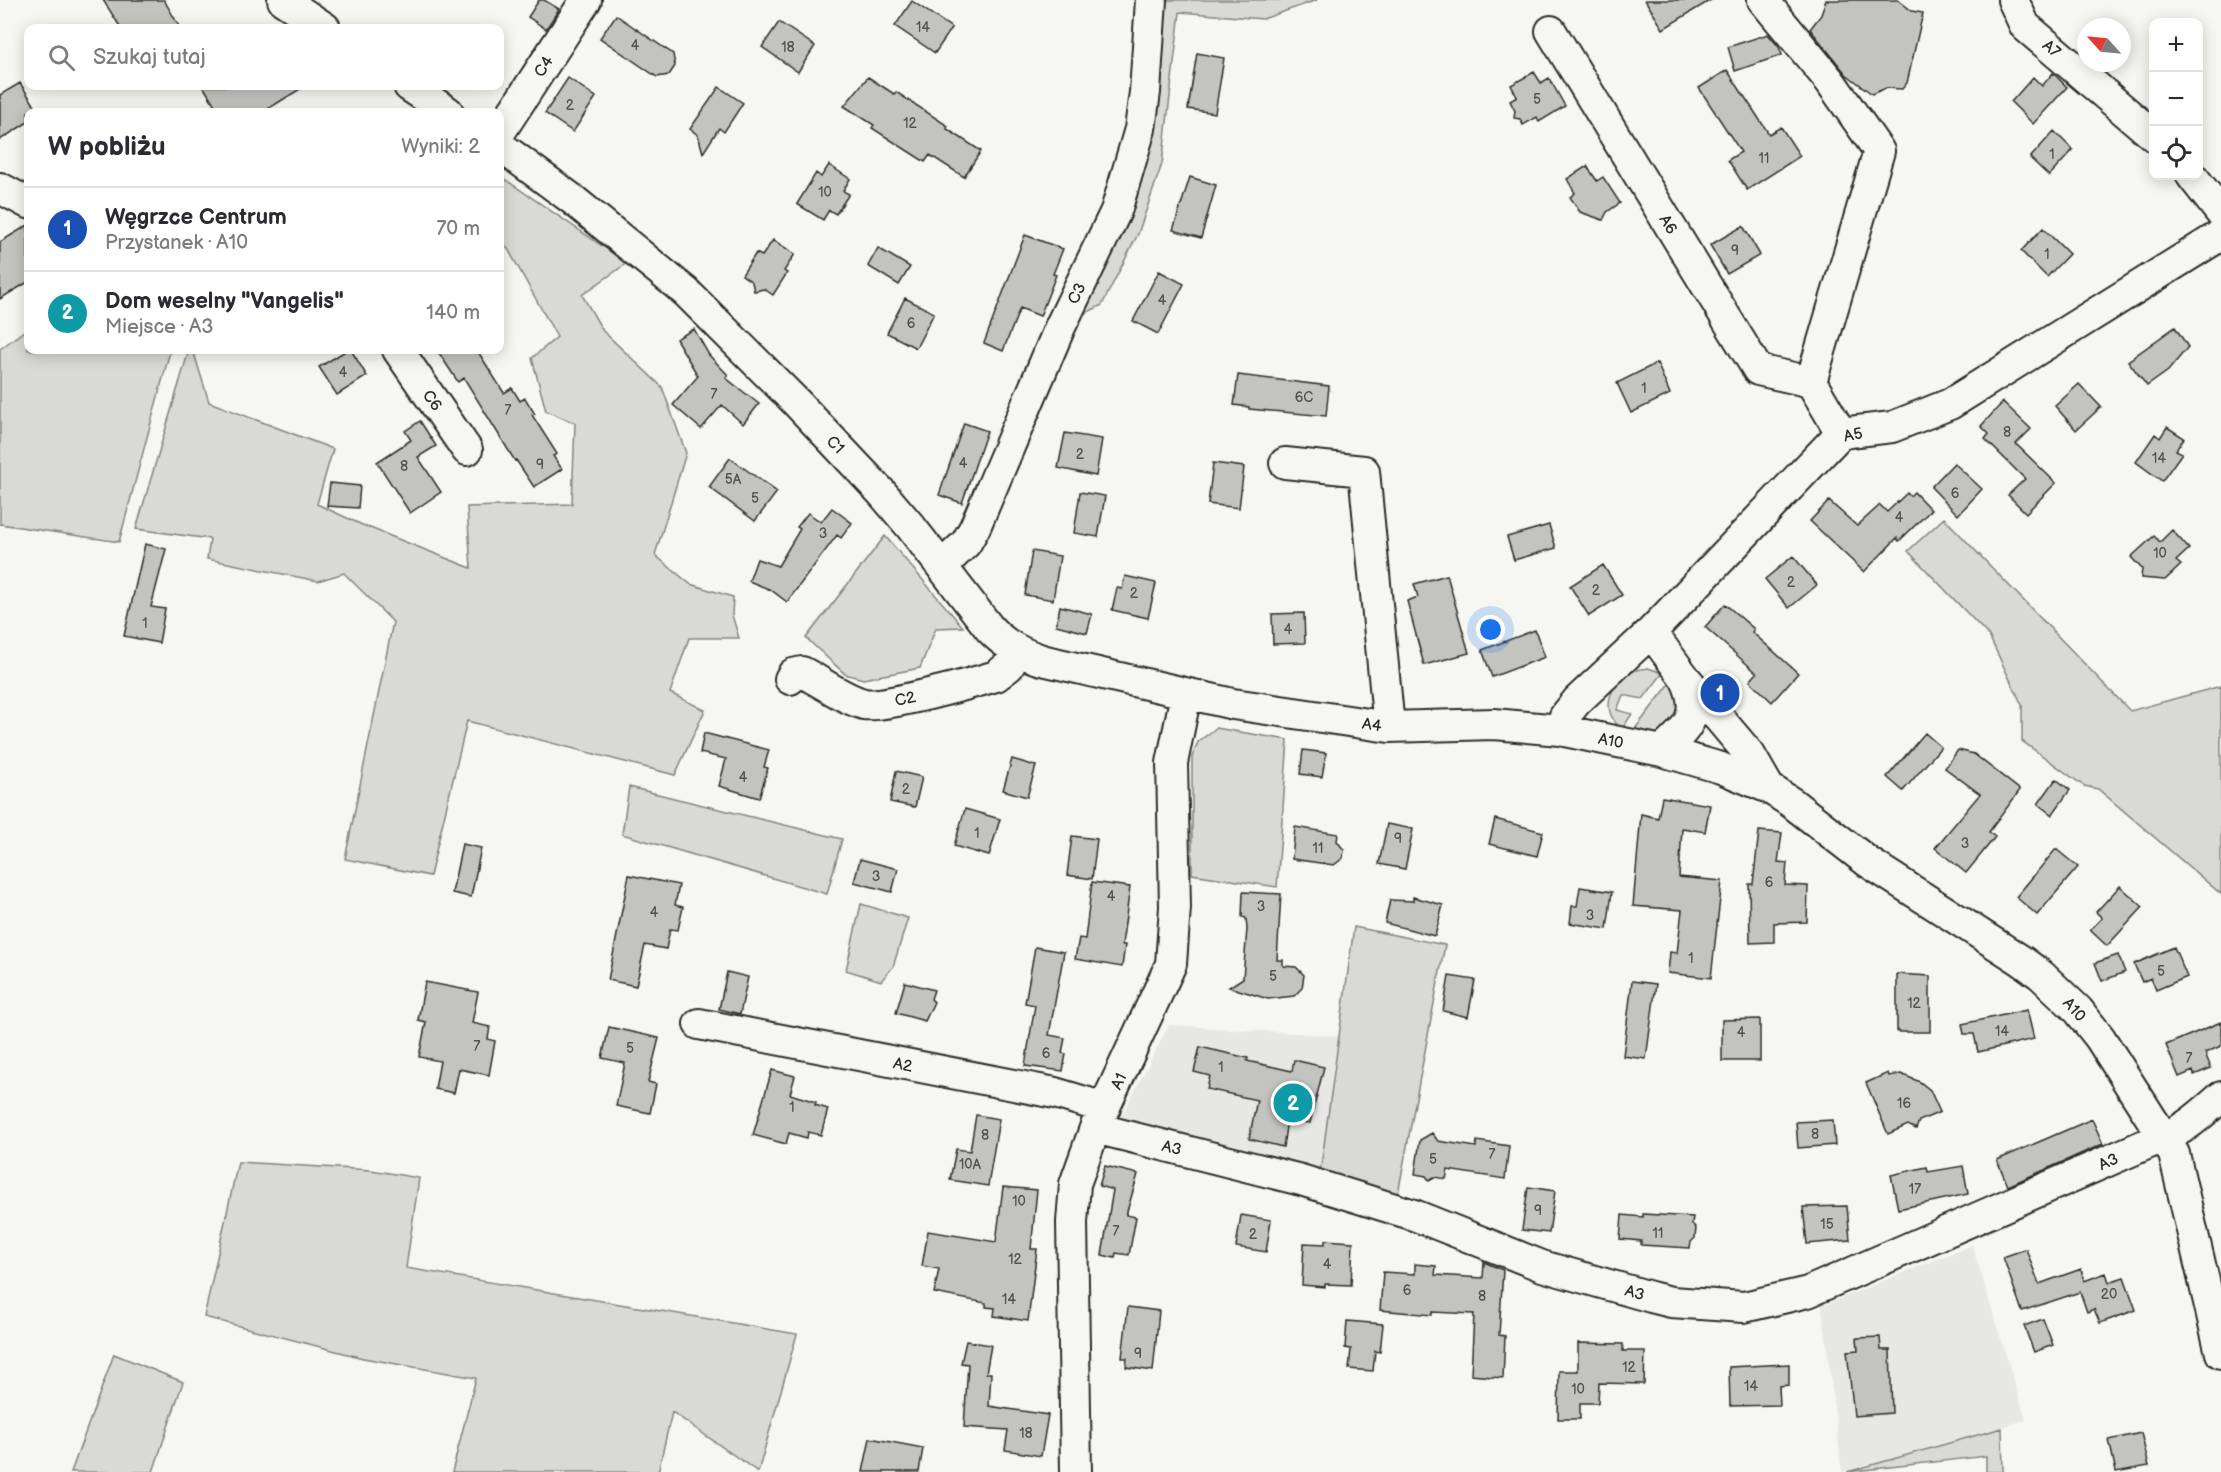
<!DOCTYPE html>
<html lang="pl">
<head>
<meta charset="utf-8">
<style>
  :root { --surface:#fff; --page:#f7f7f7; --text:#2b2b33; --muted:#7c7c81; --line:#e1e1e2; --accent:#2563eb }
  body { margin:0; font-family:"Balsamiq Sans",sans-serif; background:var(--page); color:var(--text) }
  .controls { position:absolute; right:18px; top:18px; display:grid; overflow:hidden; border-radius:12px; box-shadow:0 3px 15px #0003 }
  .controls button { width:54px; height:54px; display:grid; place-items:center; padding:0; border:0; border-bottom:2px solid var(--line); background:var(--surface); color:var(--text); font:30px sans-serif }
  .compass { position:absolute; left:2077px; top:18px; width:54px; height:54px; border-radius:50%; background:var(--surface); box-shadow:0 3px 15px #0003; rotate:297deg }
  .you { position:absolute; left:1491px; top:630px; width:21px; height:21px; margin:-15px; border:4px solid #fff; border-radius:50%; background:#1a73e8; box-shadow:0 0 0 9px #1a73e833 }
  .badge { display:grid; place-items:center; width:39px; height:39px; border-radius:50%; background:var(--accent); color:#fff; font-size:20px; font-weight:700 }
  .pin { position:absolute; translate:-50% -50%; border:3px solid #fff; box-shadow:0 2px 6px #0006 }
  .list { margin:0; padding:0; list-style:none }
  h2 { display:flex; justify-content:space-between; align-items:center; height:78px; margin:0; padding:0 24px; font-size:26px }
  h2 small { font-size:20px; font-weight:400; color:var(--muted) }
  .list li { display:grid; grid-template-columns:39px 1fr auto; gap:18px; align-items:center; box-sizing:border-box; height:84px; padding:0 24px; border-top:2px solid var(--line) }
  .list b { display:block; font-size:22px; white-space:nowrap }
  .list p { margin:0; font-size:20px; white-space:nowrap; color:var(--muted) }
  .list em { font-size:20px; font-style:normal; color:var(--muted) }
  .icon { flex:none; width:33px; height:33px; fill:none; stroke:currentColor; stroke-width:2; stroke-linecap:round; stroke-linejoin:round }
  .map { position:relative; flex:none; width:2221px; height:1472px; overflow:hidden }
  .search { position:absolute; background:var(--surface); box-shadow:0 3px 15px #0003; left:24px; top:24px; width:480px; height:66px; display:flex; align-items:center; gap:15px; box-sizing:border-box; padding:0 21px; border-radius:12px; color:var(--muted); font-size:22px }
  .panel { position:absolute; background:var(--surface); box-shadow:0 3px 15px #0003; left:24px; top:108px; width:480px; height:246px; border-radius:12px }
  .map>svg:first-child { display:block }
</style>
</head>
<body>
<div class="map">
<svg width="2221" height="1472" viewBox="0 0 2221 1472">
  <rect width="100%" height="100%" fill="#f6f6f2"/>
  <filter id="ink" filterUnits="userSpaceOnUse"><feTurbulence type="fractalNoise" baseFrequency=".0167" numOctaves="2"/><feDisplacementMap in="SourceGraphic" scale="12" xChannelSelector="R" yChannelSelector="G"/><feConvolveMatrix kernelMatrix="1 2 1 2 8 2 1 2 1" color-interpolation-filters="sRGB"/></filter>
  <g filter="url(#ink)">
    <path fill="#e7e7e3" d="M1169,1025L1339,1036L1320,1174L1119,1121Z
      M1972,1245L2026,1420L1842,1472L1822,1306Z"/>
    <path fill="#d9d9d5" stroke="#828280" stroke-width="1.5" d="M1160,0H1317L1263,19L1180,12L1162,164L1138,234L1102,305L1082,315L1133,212L1153,136L1159,102Z
      M500,176L627,263L582,295L603,331L662,387L686,453L655,555L690,584L733,597L732,615L739,638H689L670,693L705,710L675,775L467,721L430,876L345,859L393,622L344,573L318,581L207,559L210,539L136,529L189,350H193L209,402L333,449L317,504L360,524L471,568L467,507L572,504L575,423L546,411L532,358L557,337L508,249L500,240Z
      M28,328V350H173L169,355L119,542L0,524V349Z
      M1944,518L2130,711L2221,686V894L2098,789L2084,786L2022,741V705L1989,636L1908,551Z
      M885,536L963,627L936,628L920,668L863,679L845,674L806,638Z
      M1648,668L1663,673L1643,699L1623,695L1617,710L1632,714L1622,729C1599,711 1609,682 1634,671C1638,669 1644,669 1648,668Z
      M1671,682L1675,686L1682,713C1664,734 1660,739 1631,734Z
      M1216,728L1288,740L1277,887L1192,874V757L1198,742Z
      M629,787L842,839L827,894L622,834Z
      M861,904L908,918L893,967L881,981L846,970Z
      M1354,927L1445,945L1397,1199L1320,1174Z
      M238,1162L371,1170L419,1178L406,1268L797,1334L758,1472L672,1412L658,1472H452L476,1378L363,1358L204,1317Z
      M114,1354L183,1382L153,1472H71Z
      M2002,1428L2003,1472H1986V1456L1847,1472Z"/>
    <path fill="#c3c3c0" stroke="#2b2b2b" stroke-width="1.5" d="M103,0H164L180,28H121Z
      M539,0H544L559,9L546,29L528,17Z
      M1645,0H1711L1663,29Z
      M1826,0H1898L1912,11L1923,13L1907,83L1902,89L1886,88L1872,94L1846,74L1810,29L1821,15Z
      M912,1L952,28L935,53L895,26Z
      M616,15L673,54L675,66L669,75L657,77L600,38Z
      M779,22L815,46L798,72L762,47Z
      M1768,34L1779,47L1782,55L1735,71L1728,47Z
      M1197,53L1224,58L1215,113L1188,109Z
      M1727,70L1769,134L1781,127L1800,156L1747,190L1728,160L1741,152L1699,88Z
      M1534,72L1541,83L1549,78L1565,106L1539,122L1537,117L1523,125L1520,119L1514,118L1515,111L1510,101L1517,97L1511,85Z
      M2053,73L2067,87L2033,124L2011,102L2033,77L2042,86Z
      M868,77L894,94L896,92L948,126L947,129L981,151L964,177L930,155L925,162L872,128L874,125L844,106Z
      M568,78L596,97L573,132L545,113Z
      M20,83L39,112H28V122L0,140V95Z
      M203,86H305L263,112H219Z
      M719,87L743,103L724,132L719,128L703,153L698,135L690,129Z
      M2054,131L2073,150L2049,176L2030,158Z
      M829,165L850,179L843,191L849,194L836,214L829,210L823,220L797,204L816,173L821,177Z
      M1587,166L1597,181L1603,177L1620,203L1607,212L1603,220L1580,212L1570,197L1575,193L1567,179Z
      M1190,177L1216,185L1201,238L1173,230Z
      M28,225V282L0,299V242Z
      M1743,226L1760,255L1727,274L1710,245Z
      M2043,228L2069,254L2047,277L2021,251Z
      M1025,235L1063,249L1053,274L1056,275L1040,316L1020,308L1003,351L984,343Z
      M773,240L795,254L784,271L787,273L773,295L764,289L754,291L752,282L742,275L756,253L762,256Z
      M878,248L910,267L899,285L868,266Z
      M1159,271L1184,284L1158,334L1133,321Z
      M905,298L934,313L916,348L887,333Z
      M2175,327L2188,347L2168,371L2147,386L2128,361Z
      M694,329L709,355L728,375L726,378L759,404L743,424L722,405L701,429L673,405L698,376L676,339Z
      M347,350H351L367,376L337,395L319,367Z
      M437,350H477L504,393L512,388L520,401L525,398L535,414L532,415L557,454L553,456L562,469L534,487L516,460L515,461L464,378L458,382Z
      M1657,363L1670,394L1631,413L1617,383Z
      M1238,375L1329,386L1326,416L1249,409V407L1234,405Z
      M2079,384L2101,407L2076,430L2055,406Z
      M2003,402L2031,429L2016,444L2056,483L2026,513L2008,495L2025,479L1985,439L1989,434L1981,426Z
      M420,421L436,446L418,457L441,492L410,513L377,462L411,440L405,431Z
      M964,423L987,431L962,503L939,495Z
      M2167,427L2184,438L2176,450L2182,453L2162,481L2136,462L2155,434L2160,438Z
      M1065,433L1102,439L1096,476L1058,468Z
      M730,458L777,492L755,521L709,487Z
      M1213,463L1244,467L1239,508L1208,504Z
      M1954,463L1982,489L1958,515L1931,487Z
      M330,483L360,486L358,508L327,506Z
      M1080,492L1105,496L1098,537L1074,533Z
      M1914,492L1931,510L1899,541L1897,538L1864,572L1810,521L1829,501L1857,526L1880,505L1887,512L1907,493L1910,496Z
      M832,508L852,523L841,538L837,535L787,602L771,590L749,581L757,559L778,566L800,529L797,527L808,513L821,522Z
      M1549,525L1556,548L1514,560L1507,537Z
      M2172,530L2189,549L2176,561L2181,565L2165,580L2141,578L2142,569L2131,557L2154,536L2160,542Z
      M145,544L166,549L151,607L165,609L159,643L124,636Z
      M1032,551L1060,556L1053,600L1025,595Z
      M1793,556L1817,585L1789,608L1765,579Z
      M1603,565L1622,595L1589,616L1570,586Z
      M1447,575L1469,653L1424,665L1407,601L1418,597L1414,584Z
      M1125,576L1156,583L1148,618L1112,610L1117,588L1122,589Z
      M1725,604L1754,629L1752,632L1798,673L1772,702L1750,681L1757,673L1705,627Z
      M1060,606L1092,614L1087,633L1056,625Z
      M1304,613L1305,643L1273,644L1272,614Z
      M1535,630L1545,657L1492,677L1482,650Z
      M704,733L769,750L764,767L768,768L759,798L719,786L726,759L700,753Z
      M1925,733L1941,747L1903,791L1887,777Z
      M1303,750L1326,753L1322,777L1300,774Z
      M1958,750L1974,754L2020,790L1989,832L1995,837L1966,873L1935,848L1980,794L1945,768Z
      M1012,759L1036,766L1027,797L1003,790Z
      M896,771L922,777L915,807L890,802Z
      M2056,779L2070,790L2052,815L2038,804Z
      M1662,797L1710,805L1705,832L1682,828L1679,877L1722,881L1711,978L1668,973L1670,952L1677,953L1682,910L1633,906L1641,814L1658,818Z
      M965,809L1000,819L989,856L954,846Z
      M1495,819L1543,832L1537,856L1489,844Z
      M1387,824L1413,829L1405,869L1379,864Z
      M1295,827L1338,834L1337,841L1344,850L1343,858L1334,865L1292,859Z
      M1759,831L1782,833L1778,862L1787,863L1785,885L1808,886L1807,922L1774,923V942L1750,943L1749,884H1753Z
      M1072,836L1097,839L1092,879L1067,875Z
      M462,844L481,848L471,897L452,893Z
      M2056,849L2078,867L2037,915L2016,897Z
      M860,859L898,869L892,892L854,882Z
      M629,875L679,885L675,905L683,907L678,930L670,929L666,949L645,945L636,986L608,980Z
      M1092,882L1130,887L1122,945H1125L1122,967L1075,959L1079,938L1085,939Z
      M2120,886L2143,907L2107,946L2090,930L2102,918L2096,912Z
      M1580,887L1612,892L1607,929L1570,923L1572,906H1577Z
      M1243,892L1281,894L1277,960H1283V966L1296,967L1304,975L1302,988L1294,996L1268,999L1229,987L1243,978L1247,929L1246,918L1242,917Z
      M1413,897L1443,905L1435,936L1385,923L1390,900L1413,901Z
      M1035,947L1064,952L1049,1035L1065,1038L1062,1053L1066,1054L1063,1071L1025,1066L1035,1005L1025,1003Z
      M2174,947L2187,977L2156,990L2151,978L2142,982L2134,964Z
      M2118,955L2125,972L2102,981L2095,963Z
      M727,972L748,977L740,1014L719,1009Z
      M1897,974L1930,976V1032H1897Z
      M1449,976L1475,980L1468,1017L1443,1011Z
      M1632,981L1656,984L1646,1059L1623,1056Z
      M425,982L478,992L472,1023L490,1027L488,1039L495,1041L489,1075L459,1069L454,1093L435,1089L440,1061L419,1057L426,1022L418,1020Z
      M905,982L934,990L931,999L934,1002L925,1021L896,1013Z
      M2027,1010L2034,1039L1978,1052L1974,1034H1964L1962,1024Z
      M1760,1019V1061H1722V1020Z
      M2221,1022V1046L2205,1053L2211,1068L2194,1075L2193,1071L2179,1077L2166,1045Z
      M609,1027L659,1038L648,1082L656,1084L650,1113L616,1106L625,1063L602,1058Z
      M1200,1047L1248,1058L1247,1061L1292,1071L1294,1060L1324,1067L1310,1123L1287,1120L1283,1147L1249,1139L1257,1100L1207,1089L1210,1076L1194,1072Z
      M772,1070L795,1076L790,1094L816,1102L815,1105L828,1109L821,1135L808,1132L807,1138L789,1133L786,1144L753,1135Z
      M1888,1073L1889,1076L1901,1074L1920,1082L1930,1090L1940,1112L1919,1121L1916,1129L1908,1125L1888,1134L1866,1083Z
      M976,1115L999,1119L988,1186L950,1180L956,1149L970,1151Z
      M2092,1119L2103,1144L2008,1186L1997,1160Z
      M1833,1120L1835,1145L1798,1148L1796,1122Z
      M1432,1133L1438,1141L1476,1147L1477,1141L1509,1146L1505,1179L1448,1170L1446,1179L1434,1177L1429,1180L1426,1176L1415,1174L1420,1140Z
      M1105,1166L1138,1174L1126,1215L1136,1217L1129,1255L1116,1253L1115,1258L1102,1255L1113,1190L1099,1186Z
      M1963,1166L1968,1194L1898,1209L1891,1175L1927,1167L1928,1172Z
      M1003,1187L1037,1190L1031,1249H1037L1028,1321L994,1316L995,1308L986,1307V1303L934,1293L939,1269L922,1266L928,1231L996,1242Z
      M1528,1187L1555,1191L1549,1233L1522,1230Z
      M1847,1206L1850,1240L1807,1244L1803,1207Z
      M1643,1214L1693,1217L1692,1224L1696,1228L1695,1238L1691,1242L1690,1248L1641,1245V1241L1620,1239L1622,1215L1643,1217Z
      M1241,1215L1271,1220L1266,1252L1236,1247Z
      M1325,1240L1353,1242L1351,1285L1325,1284V1287L1302,1285L1304,1243L1325,1244Z
      M2026,1249L2039,1284L2081,1269L2084,1281L2106,1273L2109,1282L2124,1277L2136,1310L2100,1323L2094,1309L2087,1312L2080,1292L2022,1311L2003,1257Z
      M1484,1262L1503,1270L1499,1335L1505,1336L1503,1378L1471,1375L1474,1314L1432,1312V1315L1380,1310L1383,1272L1415,1274V1264L1436,1266L1435,1275L1483,1278Z
      M1128,1307L1159,1311L1153,1371L1126,1367L1127,1358H1122Z
      M2043,1319L2053,1345L2034,1352L2024,1326Z
      M1347,1321L1383,1324L1380,1352L1375,1351L1373,1371L1349,1369L1351,1349L1345,1348Z
      M1880,1337L1881,1350H1890L1892,1413L1854,1416L1847,1351L1858,1350L1857,1338Z
      M966,1341L991,1345L986,1373H991L989,1406L1048,1415L1041,1456L1005,1450L1008,1430L964,1427L968,1364L961,1363Z
      M1578,1343L1623,1344V1351H1645L1644,1384L1599,1383L1598,1403H1580V1419H1558L1559,1371H1578Z
      M1789,1364V1385L1779,1386L1780,1405L1730,1406L1729,1367Z
      M2141,1433L2149,1466L2116,1472L2109,1440Z
      M870,1438L923,1448L919,1472H863Z"/>
    <g fill="none" stroke-linecap="round" stroke-linejoin="round">
      <g stroke="#2b2b2b" stroke-width="34">
        <path id="minor" d="M283,0L325,28
          M1763,0L1830,81L1879,151L1811,382
          M2013,0L2025,26L2154,136
          M1551,31L1758,370L1811,382L1841,433
          M409,86L448,112
          M500,132L586,0
          M500,146L572,199L686,292L798,404L882,493L911,527L990,629C1005,645 1021,653 1042,660L1233,704L1389,727L1494,724L1560,730L1662,751L1721,768L1769,788L1792,803L1868,862L2022,961L2041,975L2078,1010L2100,1038L2174,1154L2221,1353
          M2192,176L2221,213
          M0,188L28,203
          M398,350L467,450
          M1285,463L1364,471L1389,727
          M942,566L966,543L975,527L1060,327L1116,211L1140,129L1145,92L1151,0
          M1651,632L1685,678L1750,755L1769,788
          M790,679L793,674L802,672C822,682 842,698 864,704C883,708 973,683 996,676L1009,666L1016,650
          M1560,730L1565,716L1577,701L1651,632L1841,433L1892,427L1950,404L2221,235
          M1662,751C1688,728 1703,714 1685,678
          M699,1024L1055,1093L1105,1108
          M1095,1128L1301,1180L1414,1215L1542,1266L1651,1297L1671,1302L1744,1307L1808,1292L2149,1143C2179,1135 2198,1117 2221,1097
          M1076,1472L1072,1222L1075,1184L1095,1128L1171,964L1175,907L1172,763L1186,694"/>
      </g>
      <use href="#minor" stroke="#f6f6f2" stroke-width="30"/>
    </g>
  </g>
  <g text-anchor="middle" stroke-width="6" stroke-linejoin="round" paint-order="stroke">
    <g font-size="14" fill="#515150">
      <text x="923" y="32">14</text>
      <text x="635" y="50">4</text>
      <text x="788" y="52">18</text>
      <text x="1537" y="104">5</text>
      <text x="570" y="110">2</text>
      <text x="910" y="128">12</text>
      <text x="2052" y="159">1</text>
      <text x="1764" y="163">11</text>
      <text x="825" y="197">10</text>
      <text x="1735" y="255">9</text>
      <text x="2047" y="259">1</text>
      <text x="1162" y="305">4</text>
      <text x="911" y="328">6</text>
      <text x="343" y="377">4</text>
      <text x="1644" y="393">1</text>
      <text x="714" y="399">7</text>
      <text x="1304" y="402">6C</text>
      <text x="508" y="415">7</text>
      <text x="2007" y="437">8</text>
      <text x="1080" y="459">2</text>
      <text x="2159" y="463">14</text>
      <text x="963" y="468">4</text>
      <text x="540" y="469">9</text>
      <text x="404" y="471">8</text>
      <text x="733" y="484">5A</text>
      <text x="1955" y="498">6</text>
      <text x="755" y="503">5</text>
      <text x="1899" y="522">4</text>
      <text x="823" y="538">3</text>
      <text x="2160" y="558">10</text>
      <text x="1791" y="587">2</text>
      <text x="1596" y="595">2</text>
      <text x="1134" y="598">2</text>
      <text x="145" y="628">1</text>
      <text x="1288" y="634">4</text>
      <text x="743" y="782">4</text>
      <text x="906" y="794">2</text>
      <text x="977" y="838">1</text>
      <text x="1398" y="843">9</text>
      <text x="1965" y="848">3</text>
      <text x="1318" y="853">11</text>
      <text x="876" y="881">3</text>
      <text x="1769" y="887">6</text>
      <text x="1111" y="901">4</text>
      <text x="1261" y="911">3</text>
      <text x="654" y="917">4</text>
      <text x="1590" y="920">3</text>
      <text x="1691" y="963">1</text>
      <text x="2161" y="976">5</text>
      <text x="1273" y="981">5</text>
      <text x="1914" y="1008">12</text>
      <text x="2002" y="1036">14</text>
      <text x="1741" y="1037">4</text>
      <text x="477" y="1051">7</text>
      <text x="630" y="1053">5</text>
      <text x="1046" y="1058">6</text>
      <text x="2189" y="1063">7</text>
      <text x="1221" y="1072">1</text>
      <text x="1904" y="1108">16</text>
      <text x="792" y="1112">1</text>
      <text x="1815" y="1139">8</text>
      <text x="985" y="1140">8</text>
      <text x="1492" y="1159">7</text>
      <text x="1433" y="1164">5</text>
      <text x="970" y="1169">10A</text>
      <text x="1915" y="1194">17</text>
      <text x="1019" y="1206">10</text>
      <text x="1538" y="1215">9</text>
      <text x="1827" y="1229">15</text>
      <text x="1116" y="1236">7</text>
      <text x="1658" y="1238">11</text>
      <text x="1253" y="1239">2</text>
      <text x="1015" y="1264">12</text>
      <text x="1327" y="1269">4</text>
      <text x="1407" y="1295">6</text>
      <text x="2109" y="1299">20</text>
      <text x="1482" y="1301">8</text>
      <text x="1009" y="1304">14</text>
      <text x="1138" y="1358">9</text>
      <text x="1629" y="1372">12</text>
      <text x="1751" y="1391">14</text>
      <text x="1578" y="1394">10</text>
      <text x="1026" y="1438">18</text>
    </g>
    <g font-size="16" fill="#2b2b2b" stroke="#f6f6f2">
      <text transform="translate(2052 48) rotate(40)" y="6">A7</text>
      <text transform="translate(543 66) rotate(-57)" y="6">C4</text>
      <text transform="translate(1669 224) rotate(59)" y="6">A6</text>
      <text transform="translate(1076 293) rotate(-64)" y="6">C3</text>
      <text transform="translate(433 400) rotate(55)" y="6">C6</text>
      <text transform="translate(1853 434) rotate(-11)" y="6">A5</text>
      <text transform="translate(836 444) rotate(47)" y="6">C1</text>
      <text transform="translate(905 698) rotate(-12)" y="6">C2</text>
      <text transform="translate(1372 724) rotate(8)" y="6">A4</text>
      <text transform="translate(1611 740) rotate(11)" y="6">A10</text>
      <text transform="translate(2075 1009) rotate(48)" y="6">A10</text>
      <text transform="translate(903 1064) rotate(11)" y="6">A2</text>
      <text transform="translate(1118 1081) rotate(-64)" y="6">A1</text>
      <text transform="translate(1172 1147) rotate(14)" y="6">A3</text>
      <text transform="translate(2108 1161) rotate(-24)" y="6">A3</text>
      <text transform="translate(1635 1292) rotate(16)" y="6">A3</text>
    </g>
  </g>
</svg>
<div class="controls">
<button>+</button>
<button>−</button>
<button><svg class="icon" aria-label="locate" viewBox="0 0 24 24"><circle cx="12" cy="12" r="6"/><path d="M12 2v4M12 18v4M2 12h4M18 12h4"/></svg></button>
</div>
<svg class="compass" viewBox="-18 -18 36 36"><path d="M0-13l5 13h-10z" fill="#e53935"/><path d="M0 13l5-13h-10z" fill="#7c7c81"/></svg>
<div class="you"></div>
<div class="pin badge" style="left:1720px;top:693px;background:#1a4fb4">1</div>
<div class="pin badge" style="left:1293px;top:1103px;background:#0f9aa8">2</div>
<div class="search"><svg class="icon" aria-label="search" viewBox="0 0 24 24"><circle cx="10" cy="10" r="6"/><path d="M15 15l6 6"/></svg>Szukaj tutaj</div>
<section class="panel">
<h2>W pobliżu<small>Wyniki: 2</small></h2>
<ul class="list">
<li><span class="badge" style="background:#1a4fb4">1</span><div><b>Węgrzce Centrum</b><p>Przystanek · A10</p></div><em>70 m</em></li>
<li><span class="badge" style="background:#0f9aa8">2</span><div><b>Dom weselny &quot;Vangelis&quot;</b><p>Miejsce · A3</p></div><em>140 m</em></li>
</ul>
</section>
</div>
</body>
</html>
